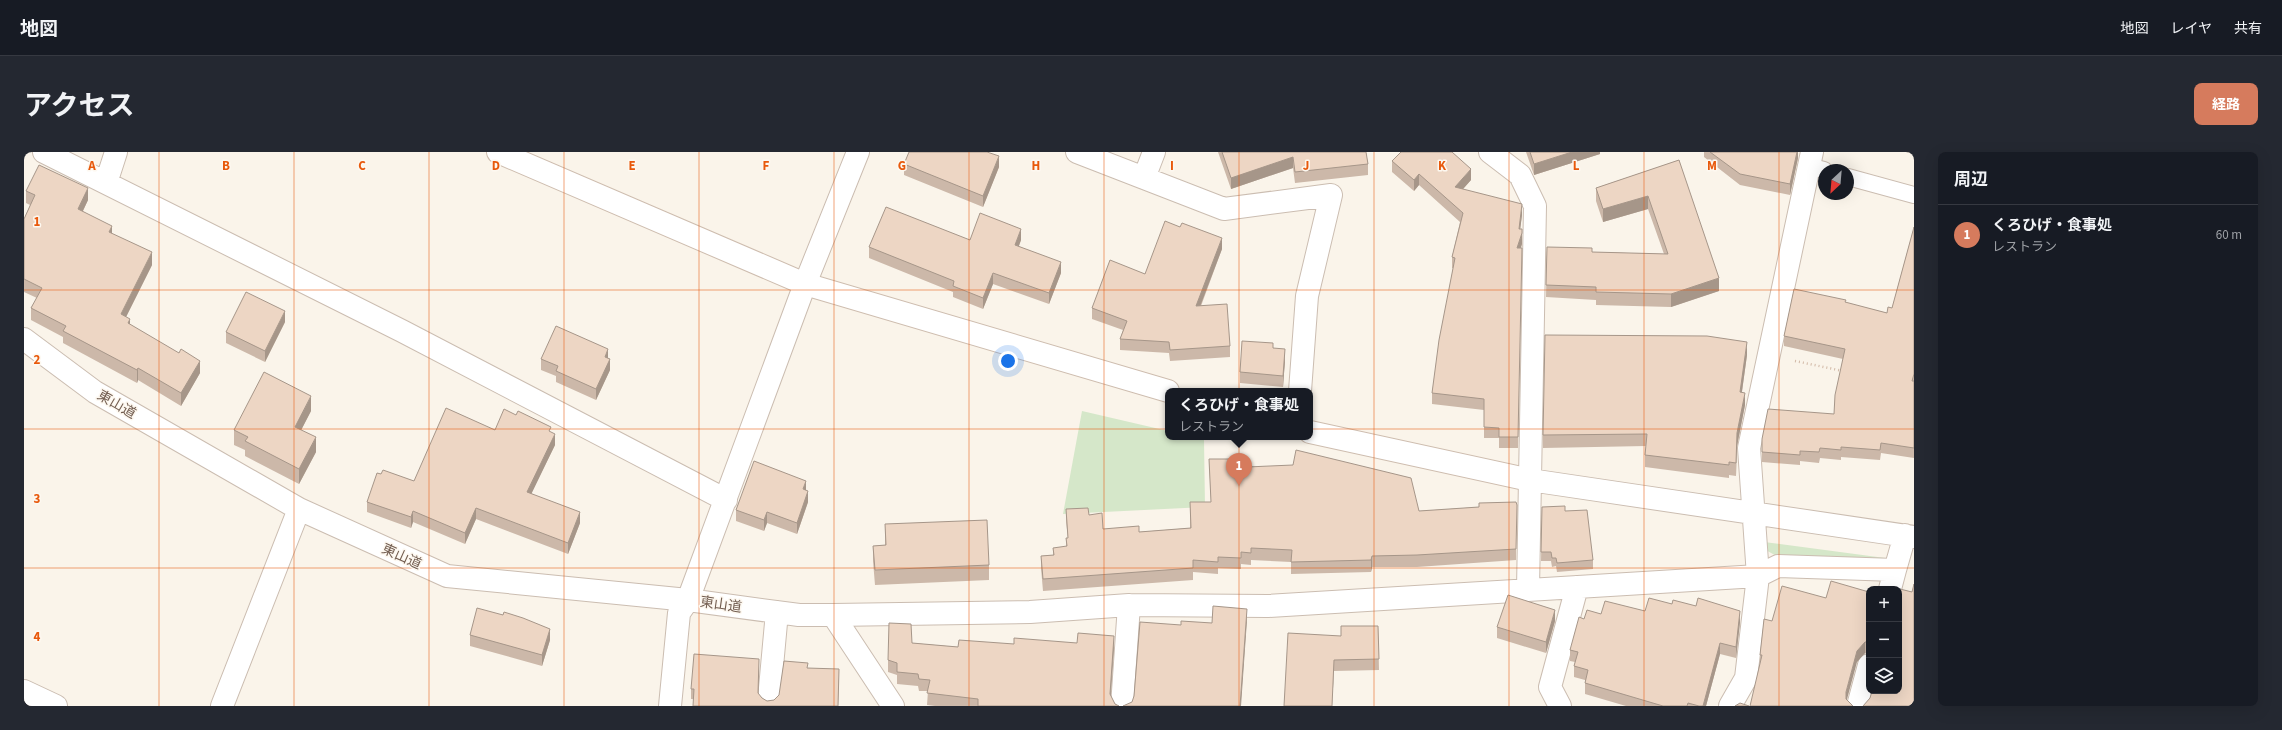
<!DOCTYPE html>
<html lang="ja">
<head>
<meta charset="utf-8">
<style>
  :root { --surface:#171b24; --page:#242831; --text:#f1f3f6; --muted:#9ea1a6; --line:#363941; --accent:#d67b5d }
  body { margin:0; font-family:"Source Sans 3","Noto Sans JP",sans-serif; background:var(--page); color:var(--text) }
  .controls { position:absolute; right:12px; bottom:12px; display:grid; overflow:hidden; border-radius:8px; box-shadow:0 4px 16px #0002 }
  .controls button { width:36px; height:36px; display:grid; place-items:center; padding:0; border:0; border-bottom:1px solid var(--line); background:var(--surface); color:var(--text); font:20px sans-serif }
  .compass { position:absolute; left:1794px; top:12px; width:36px; height:36px; border-radius:50%; background:var(--surface); box-shadow:0 4px 16px #0002; rotate:206deg }
  .you { position:absolute; left:984px; top:209px; width:14px; height:14px; margin:-10px; border:3px solid #fff; border-radius:50%; background:#1a73e8; box-shadow:0 0 0 6px #1a73e833 }
  .badge { display:grid; place-items:center; width:26px; height:26px; border-radius:50%; background:var(--accent); color:#fff; font-size:13px; font-weight:700 }
  .pin { position:absolute; translate:-50% -33px; filter:drop-shadow(0 1px 2px #0008) }
  .pin::after { content:''; position:absolute; top:21px; width:14px; height:12px; background:inherit; clip-path:polygon(0 0,100% 0,50% 100%) }
  .popup { position:absolute; left:1141px; top:236px; width:148px; height:52px; box-sizing:border-box; display:grid; place-content:center; border-radius:8px; background:var(--surface); filter:drop-shadow(0 1px 3px #0005); font-size:13px; white-space:nowrap; color:var(--muted) }
  .popup b { font-size:15px; color:var(--text) }
  .popup::after { content:''; position:absolute; left:50%; top:100%; margin-left:-8px; border:8px solid transparent; border-top-color:var(--surface) }
  .list { margin:0; padding:0; list-style:none }
  h2 { display:flex; justify-content:space-between; align-items:center; height:52px; margin:0; padding:0 16px; font-size:17px }
  h2 small { font-size:13px; font-weight:400; color:var(--muted) }
  .list li { display:grid; grid-template-columns:26px 1fr auto; gap:12px; align-items:center; box-sizing:border-box; height:60px; padding:0 16px; border-top:1px solid var(--line) }
  .list b { display:block; font-size:15px; white-space:nowrap }
  .list p { margin:0; font-size:13px; white-space:nowrap; color:var(--muted) }
  .list em { font-size:13px; font-style:normal; color:var(--muted) }
  .icon { flex:none; width:22px; height:22px; fill:none; stroke:currentColor; stroke-width:2; stroke-linecap:round; stroke-linejoin:round }
  .map { position:relative; flex:none; width:1890px; height:554px; overflow:hidden; border-radius:8px }
  header { display:flex; align-items:center; gap:24px; box-sizing:border-box; height:56px; padding:0 20px; background:var(--surface); border-bottom:1px solid var(--line) }
  header strong { font-size:19px }
  nav { display:flex; gap:22px; margin-inline-start:auto; font-size:14px }
  .intro { display:flex; align-items:center; justify-content:space-between; box-sizing:border-box; height:96px; padding:0 24px }
  h1 { margin:0; font-size:28px }
  .button { padding:10px 18px; border-radius:8px; background:var(--accent); color:#fff; font-size:14px; font-weight:700 }
  main { display:flex; gap:24px; padding:0 24px }
  aside { flex:1; background:var(--surface); border-radius:8px; box-shadow:0 4px 16px #0002 }
  .map>svg:first-child { display:block }
</style>
</head>
<body>
<header>
<strong>地図</strong>
<nav><a>地図</a><a>レイヤ</a><a>共有</a></nav>
</header>
<div class="intro"><h1>アクセス</h1><a class="button">経路</a></div>
<main>
<div class="map">
<svg width="1890" height="554" viewBox="0 0 1890 554">
  <rect width="100%" height="100%" fill="#faf4ea"/>
  <path fill="#d5e7c9" d="M1058,259L1144,279V285H1168L1180,288L1181,355L1039,362Z
    M1740,390L1861,406L1758,407L1740,397Z"/>
  <g fill="none" stroke-linecap="round" stroke-linejoin="round">
    <g stroke="#cbbdb1" stroke-width="18">
      <path id="lane" d="M1784,14L1800,18
        M1824,25L1890,43"/>
    </g>
    <g stroke="#cbbdb1" stroke-width="24">
      <path id="street" d="M20,0L378,179L702,348
        M1053,0L1200,57L1307,43L1283,144L1276,239
        M1466,0L1496,23L1511,54L1504,437
        M1120,26L1130,0
        M82,31L92,0
        M0,187L71,240L275,357L423,424L664,448L775,463H809L1006,460L1105,453L1244,454L1734,424L1754,414L1871,418L1881,383
        M1506,328L1890,385
        M1866,437L1871,418
        M809,463L869,554
        M0,539L32,554
        M745,547L753,460
        M198,554L275,357
        M646,554L655,461L664,448L781,132L834,0
        M1098,554L1105,453
        M1536,554L1526,535L1553,435
        M1706,554L1722,526L1734,424L1725,296L1788,0
        M1834,554L1845,513"/>
    </g>
    <g stroke="#cebdaf" stroke-width="24">
      <path id="secondary" d="M474,0L781,132L1144,239
        M1286,280L1506,328"/>
    </g>
    <path stroke="#d2b9a7" stroke-width="2.5" stroke-dasharray="1 3" stroke-linecap="butt" d="M1771,209L1819,219"/>
    <use href="#lane" stroke="#fff" stroke-width="16"/>
    <use href="#street" stroke="#fff" stroke-width="22"/>
    <use href="#secondary" stroke="#fff" stroke-width="22"/>
  </g>
  <path fill="#ccb8a9" d="M1194,0H1342L1344,12V23L1271,31L1269,16L1207,37Z
    M1502,0H1576V2L1510,23Z
    M1680,0H1774V6L1766,43L1716,33L1680,5Z
    M1882,0H1890V2Z
    M1655,8L1695,139L1647,155L1572,153V148L1522,145L1523,95L1568,100L1640,102L1624,57L1579,70L1572,49V36Z
    M1368,9L1447,28L1439,37L1498,63L1496,77H1498V92L1497,96L1494,296H1475V286H1460V258L1408,252V241L1429,116H1428V105L1436,70L1395,33L1390,39L1368,20Z
    M880,12L975,15L959,55L880,23Z
    M2,39L64,48L59,59L88,81L128,113L102,165L106,173L176,221L157,254L114,228L113,231L39,191V185L7,168V156L13,146L0,140V67L6,53L2,51Z
    M1156,75L1198,97L1177,154L1206,194V205L1146,209L1145,201L1096,198V187L1099,178L1068,167V156L1121,122Z
    M1890,75V306L1857,301L1856,308L1817,305V308L1796,306L1795,311L1776,309V313L1738,310V287L1810,262L1819,207L1760,194V184L1822,151L1863,161L1868,156Z
    M946,88H997L995,94L1037,121L1025,152L969,132L959,157L929,145V140L845,106V95Z
    M261,170L241,210L202,191V180Z
    M1249,196L1261,208L1259,235L1216,231V220Z
    M1723,203L1718,240L1721,253L1713,294L1712,324L1705,323V326L1621,315V303L1622,294L1519,296V283Z
    M584,206L586,218L572,248L532,230V224L517,218V207Z
    M287,259L277,278L292,300L275,332L221,304V298L210,293V278Z
    M471,278L527,280L531,293L507,341L556,371L544,402L452,367L441,392L389,370L387,376L343,360V350L357,322L390,329Z
    M1185,307L1213,311L1223,315L1395,359L1455,355L1492,350V408L1393,415H1348L1347,420L1267,422V410L1227,408V413L1217,412V417L1194,416V422L1169,420V428L1019,439L1017,416V404L1029,403V396L1042,395V386H1044L1042,369V357L1065,363L1079,377L1115,380L1166,376V350H1187Z
    M782,338L784,350L773,382L743,371L740,379L712,369V358Z
    M1518,355L1541,359L1569,408V417L1533,420L1532,414L1528,415L1527,409H1517Z
    M861,372L965,413V428L851,433L849,409V394L861,393Z
    M1845,440V501H1841L1833,510L1736,512V503L1748,469L1802,446Z
    M1648,452L1716,470L1712,506L1696,502L1682,554H1602L1561,542V528L1550,525V514L1551,510L1546,509V498L1560,467L1577,462L1621,459Z
    M1531,469L1522,501L1473,486V475Z
    M1354,474L1355,518L1310,519L1260,554L1317,484Z
    M446,483L526,488L518,514L446,494Z
    M888,491L934,495L990,492L1090,495L1086,543L1091,552L1095,554H911L903,553L904,539H895L894,534L873,532V523L864,520V508Z
    M784,516L815,528L814,554L667,547V537L735,518L734,542L738,546L743,549L750,548Z"/>
  <path fill="#a69689" d="M1548,0H1576V2L1510,23V12Z
    M1773,0H1774V6L1766,43V32Z
    M975,4V15L959,55V44Z
    M1269,5V16L1207,37V26Z
    M1447,17V28L1431,46V35Z
    M1395,22V33L1390,39V28Z
    M64,36V48L54,69V57Z
    M1624,44V57L1579,70V57Z
    M1498,52V63L1495,87V77Z
    M88,74V86L85,80Z
    M997,77V88L991,104V93Z
    M1498,81V92L1493,107V96Z
    M1198,86V97L1172,165V154Z
    M128,100V113L97,175V162Z
    M1037,110V121L1025,152V141Z
    M969,121V132L959,157V146Z
    M1695,126V139L1647,155V142Z
    M261,159V170L241,210V199Z
    M106,167V179L104,171Z
    M1723,190V203L1716,253V240Z
    M584,197V208L581,205Z
    M1261,197V208L1259,235V224Z
    M586,207V218L572,248V237Z
    M176,209V221L157,254V241Z
    M114,216V228L113,231V218Z
    M1721,241V253L1713,294L1712,324L1713,281Z
    M287,244V259L271,290V275Z
    M531,282V293L503,351V340Z
    M292,285V300L275,332V317Z
    M782,329V340L779,337Z
    M784,339V350L773,382V371Z
    M452,356V367L441,392V381Z
    M389,359V370L387,376V365Z
    M556,360V371L544,402V391Z
    M743,360V371L740,379V368Z
    M1348,404V415L1347,420V408Z
    M1223,457V468L1217,554H1216Z
    M1531,458V469L1522,501V490Z
    M1716,459V470L1712,506V495Z
    M526,477V488L518,514V503Z
    M1090,484V495L1086,554V542Z
    M1841,490V501L1833,510L1822,551V540L1833,499Z
    M1696,491V502L1682,554H1679Z
    M735,507V518L734,552V541Z
    M1310,508V519L1308,554Z"/>
  <path fill="#edd6c4" stroke="#a69689" d="M885,0H963L975,4L959,44L880,12Z
    M1198,0H1342L1344,12L1271,20L1269,5L1207,26Z
    M1377,0H1428L1447,17L1431,35L1498,52L1495,77H1498V81L1493,96H1498L1494,285H1475V276L1460,275V247L1408,241L1415,188L1431,106L1428,105L1439,61L1395,22L1390,28L1368,9Z
    M1506,0H1548L1510,12Z
    M1686,0H1773L1766,32L1716,22Z
    M1655,8L1695,126L1647,142L1572,140V135L1522,133L1523,95L1568,96V100L1644,102L1624,44L1579,57L1572,36Z
    M15,13L64,36L54,57L88,74L85,80L128,100L97,162L106,167L104,171L155,201L157,197L176,209L157,241L114,216L113,218L39,179L42,174L7,156L18,136L0,127V67L11,43L2,39Z
    M862,55L946,88L956,61L997,77L991,93L1037,110L1025,141L969,121L959,146L929,134L930,129L845,95Z
    M1141,69L1156,75L1158,71L1198,86L1172,154L1203,152L1206,194L1146,198L1145,190L1096,187L1103,169L1068,156L1086,108L1121,122Z
    M1890,75V222L1888,229H1890V296L1857,291L1856,298L1817,295V298L1796,296L1795,300L1776,299V303L1738,300V287L1744,257L1810,262L1811,243L1821,197L1760,184L1770,137L1822,148L1821,150L1863,161L1864,155L1868,156Z
    M222,140L261,159L241,199L202,180Z
    M532,174L584,197L581,205L586,207L572,237L532,219L534,214L517,207Z
    M1521,183L1683,184L1723,190L1716,240L1721,241L1713,281L1712,311L1705,310V313L1621,303L1623,282L1519,283Z
    M1218,189L1249,191V196L1261,197L1259,224L1216,220Z
    M240,220L287,244L271,275L292,285L275,317L221,289L224,285L210,278Z
    M422,256L471,278L480,257L492,263L494,259L527,275L525,279L531,282L503,340L556,360L544,391L452,356L441,381L389,359L387,365L343,350L353,321L357,322L359,318L390,329Z
    M1272,298L1387,326L1395,359L1455,355V351L1492,350L1493,353L1492,397L1393,403L1348,404L1347,408L1267,410L1268,398L1227,396V401L1217,400V406L1194,405V410L1169,408V416L1019,427L1017,404L1030,403L1029,396L1043,394L1042,386H1044L1042,357L1064,356L1065,363L1078,361L1079,377L1115,374V380L1167,376L1166,350H1187L1185,307H1213V311L1223,310V315L1269,313Z
    M730,309L782,329L779,337L784,339L773,371L743,360L740,368L712,358Z
    M1541,354V359L1563,358L1569,408L1533,411L1532,406H1528L1527,400H1517L1518,355Z
    M963,368L965,413L851,418L849,394L862,393L861,372Z
    M1807,429L1845,440V490H1841L1833,499L1822,540V547L1829,554H1726L1738,503H1736L1740,467L1748,469L1758,434L1802,446Z
    M1890,432V554H1839L1846,546L1848,539H1875V441L1876,437L1888,440Z
    M1484,443L1531,458L1522,490L1473,475Z
    M1625,446L1648,452L1649,448L1672,454L1674,446L1716,459L1712,495L1696,491L1679,554H1675L1664,551L1663,554H1639L1561,531L1564,518L1550,514L1554,500L1546,498L1555,465L1560,467L1563,458L1577,462L1581,449L1621,459Z
    M1189,454L1223,457L1216,554H1099L1108,550L1110,544L1116,470L1157,473V469L1188,471Z
    M453,456L479,463L480,460L499,466L526,477L518,503L446,483Z
    M865,471L887,472L888,491L934,495L935,488L990,492V486L1053,491L1054,481L1090,484L1086,542L1091,552L1095,554H954V547L903,541L906,528L895,527L894,522L873,520V511L864,508Z
    M1317,474H1354L1355,507L1310,508L1308,554H1260L1264,481L1317,484Z
    M670,502L735,507L734,541L738,546L743,549L750,548L755,543L760,509L784,511L783,516L815,517L814,554H669L670,537H667Z
    M1716,551L1725,554H1711Z"/>
  <path fill="none" stroke="#e8590c" stroke-width="1" stroke-opacity="0.55" d="M135,0V554M270,0V554M405,0V554M540,0V554M675,0V554M810,0V554M945,0V554M1080,0V554M1215,0V554M1350,0V554M1485,0V554M1620,0V554M1755,0V554M0,138H1890M0,277H1890M0,416H1890"/>
  <g text-anchor="middle" stroke-width="3" stroke-linejoin="round" paint-order="stroke">
    <g font-size="14" fill="#725d50" stroke="#fdf8f0">
      <text transform="translate(93 252) rotate(30)" y="5">東山道</text>
      <text transform="translate(378 404) rotate(24)" y="5">東山道</text>
      <text transform="translate(697 452) rotate(8)" y="5">東山道</text>
    </g>
  </g>
  <g font-size="13" text-anchor="middle" font-weight="bold" fill="#e8590c" stroke="#fdf8f0" stroke-width="3" stroke-linejoin="round" paint-order="stroke">
    <text x="68" y="18">A</text>
    <text x="202" y="18">B</text>
    <text x="338" y="18">C</text>
    <text x="472" y="18">D</text>
    <text x="608" y="18">E</text>
    <text x="742" y="18">F</text>
    <text x="878" y="18">G</text>
    <text x="1012" y="18">H</text>
    <text x="1148" y="18">I</text>
    <text x="1282" y="18">J</text>
    <text x="1418" y="18">K</text>
    <text x="1552" y="18">L</text>
    <text x="1688" y="18">M</text>
    <text x="13" y="74">1</text>
    <text x="13" y="212">2</text>
    <text x="13" y="351">3</text>
    <text x="13" y="489">4</text>
  </g>
</svg>
<div class="controls">
<button>+</button>
<button>−</button>
<button><svg class="icon" aria-label="layers" viewBox="0 0 24 24"><path d="M12 4l9 5-9 5-9-5zM3 14l9 5 9-5"/></svg></button>
</div>
<svg class="compass" viewBox="-18 -18 36 36"><path d="M0-13l5 13h-10z" fill="#e53935"/><path d="M0 13l5-13h-10z" fill="#9ea1a6"/></svg>
<div class="you"></div>
<div class="pin badge" style="left:1215px;top:334px">1</div>
<div class="popup"><b>くろひげ・食事処</b>レストラン</div>
</div>
<aside>
<h2>周辺<small></small></h2>
<ul class="list">
<li><span class="badge">1</span><div><b>くろひげ・食事処</b><p>レストラン</p></div><em>60 m</em></li>
</ul>
</aside>
</main>
</body>
</html>
